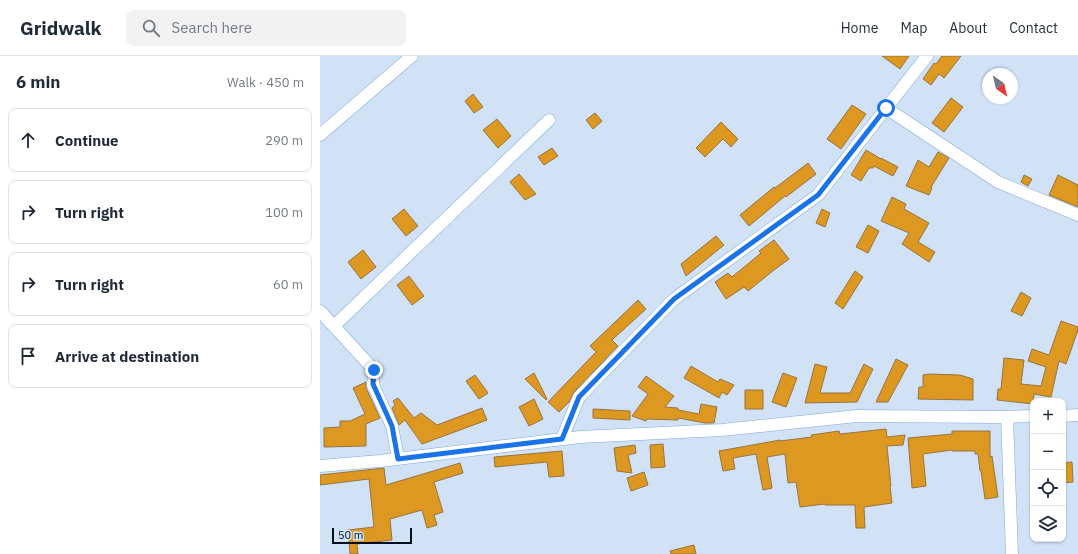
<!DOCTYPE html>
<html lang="en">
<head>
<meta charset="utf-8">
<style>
  :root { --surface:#fff; --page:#f2f2f3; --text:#1f2937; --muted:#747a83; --line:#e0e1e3 }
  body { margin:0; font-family:"IBM Plex Sans",sans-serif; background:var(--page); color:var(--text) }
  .controls { position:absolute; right:12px; bottom:12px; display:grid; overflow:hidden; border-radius:8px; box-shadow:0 1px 3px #0004 }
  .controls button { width:36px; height:36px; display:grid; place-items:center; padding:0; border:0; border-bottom:1px solid var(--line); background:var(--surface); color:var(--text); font:20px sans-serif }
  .compass { position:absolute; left:662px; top:12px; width:36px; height:36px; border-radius:50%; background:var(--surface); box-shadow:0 1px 3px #0004; rotate:146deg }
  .scale { position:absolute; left:12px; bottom:10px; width:80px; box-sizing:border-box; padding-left:4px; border:2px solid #020d1e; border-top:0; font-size:11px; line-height:14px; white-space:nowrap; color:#020d1e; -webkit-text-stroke:3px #d1e2f7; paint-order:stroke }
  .stop { position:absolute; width:12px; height:12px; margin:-9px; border:3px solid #1a73e8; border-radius:50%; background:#fff }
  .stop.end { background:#1a73e8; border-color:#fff; box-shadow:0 1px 4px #0008 }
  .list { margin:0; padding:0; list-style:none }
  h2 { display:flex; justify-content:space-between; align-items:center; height:52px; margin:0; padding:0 16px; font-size:17px }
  h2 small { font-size:13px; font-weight:400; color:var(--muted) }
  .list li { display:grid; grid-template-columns:26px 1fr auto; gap:12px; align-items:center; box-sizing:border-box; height:64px; margin:0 8px 8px; padding:0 8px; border:1px solid var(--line); border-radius:8px }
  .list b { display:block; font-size:15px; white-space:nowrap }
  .list em { font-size:13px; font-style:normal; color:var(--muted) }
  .icon { flex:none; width:22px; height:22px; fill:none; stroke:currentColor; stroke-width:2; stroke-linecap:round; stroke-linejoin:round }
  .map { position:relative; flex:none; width:758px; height:498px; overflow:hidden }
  header { display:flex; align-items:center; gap:24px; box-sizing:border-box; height:56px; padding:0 20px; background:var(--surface); border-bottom:1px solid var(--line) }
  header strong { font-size:19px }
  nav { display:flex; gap:22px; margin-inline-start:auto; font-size:14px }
  .search { width:280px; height:36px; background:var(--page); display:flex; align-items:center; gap:10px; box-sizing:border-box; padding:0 14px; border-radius:8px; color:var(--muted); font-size:15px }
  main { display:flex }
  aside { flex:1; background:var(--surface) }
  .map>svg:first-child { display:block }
</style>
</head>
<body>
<header>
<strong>Gridwalk</strong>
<div class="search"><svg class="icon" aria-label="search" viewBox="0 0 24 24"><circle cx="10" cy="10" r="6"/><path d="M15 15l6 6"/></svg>Search here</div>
<nav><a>Home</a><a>Map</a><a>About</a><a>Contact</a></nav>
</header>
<main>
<aside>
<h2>6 min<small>Walk · 450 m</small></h2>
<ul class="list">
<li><svg class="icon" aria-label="ahead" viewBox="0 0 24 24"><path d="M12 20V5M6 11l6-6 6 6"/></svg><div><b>Continue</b></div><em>290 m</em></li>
<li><svg class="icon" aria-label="right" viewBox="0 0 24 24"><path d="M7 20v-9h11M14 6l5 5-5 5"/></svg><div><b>Turn right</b></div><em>100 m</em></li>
<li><svg class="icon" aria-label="right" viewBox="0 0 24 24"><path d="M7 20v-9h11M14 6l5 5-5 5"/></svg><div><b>Turn right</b></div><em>60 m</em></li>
<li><svg class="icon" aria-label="arrive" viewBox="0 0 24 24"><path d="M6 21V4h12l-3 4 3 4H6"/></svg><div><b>Arrive at destination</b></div></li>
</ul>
</aside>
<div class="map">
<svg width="758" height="498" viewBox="0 0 758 498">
  <rect width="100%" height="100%" fill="#d1e2f7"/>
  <path fill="#dd9821" stroke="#98733e" d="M562,0H589L580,13Z
    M622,0H641L624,22L619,18L611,29L603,23L614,7L616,8Z
    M153,38L163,51L154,57L145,45Z
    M631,42L643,51L624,76L612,67Z
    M532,49L546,58L521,93L507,83Z
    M275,57L282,65L273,73L266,64Z
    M177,63L191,80L178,92L163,74Z
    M401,66L418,83L411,91L403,83L385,101L376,92Z
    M232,92L238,100L224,109L218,101Z
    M546,94L561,103V102L578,111L573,120L554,110L553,112H549L541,125L531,119Z
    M618,96L629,102L611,131L612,132L609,139L586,130L598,104L609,111Z
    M488,107L496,118L466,141L465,140L429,170L420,159L454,131L455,132Z
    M199,118L216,138L205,144L190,126Z
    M704,119L712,123L708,130L701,126Z
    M738,119L758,129V151L729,139Z
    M572,141L586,148L584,153L609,167L598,186L615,196L609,206L582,188L589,177L561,165Z
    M84,153L98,170L86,180L72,163Z
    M502,153L510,157L505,171L496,167Z
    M548,169L559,175L548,197L536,191Z
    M396,180L404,189L366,220L361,208Z
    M454,184L469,203L454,214L428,235L424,231L406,243L395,226L408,217L412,221L441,197L439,195Z
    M43,194L56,211L41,223L28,206Z
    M535,215L543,221L523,253L515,247Z
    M89,220L104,240L92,249L77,229Z
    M701,236L711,242L702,260L691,255Z
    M318,244L326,253L292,284L298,290L254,336L249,346L239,356L228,346L276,296L270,290Z
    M741,265L758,271V274L746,308L739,305L731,341L714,338L713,348L677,344L678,333H681L684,302L704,304L701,328L721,330L726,311L708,305L712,293L729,299Z
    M576,303L588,309L568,346H556Z
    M495,308L507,311L500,337H530L544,308L553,313L537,346L485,347Z
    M371,310L398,326L400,323L414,329L407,339L402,336L399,342L364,322Z
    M214,317L227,343L226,344L205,323Z
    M463,317L477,322L466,351L452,346Z
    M609,318L640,319L653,323V344L598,343L599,331H603V319Z
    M155,319L168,337L159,343L146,325Z
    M326,320L354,340L345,351L358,352V354L379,358L381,348L397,351L394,367H385L358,362V364L327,363L326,365L312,360L328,338L318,331Z
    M46,326V332L60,362L46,368V390L4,391V372L20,371V365H30L45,358L33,332Z
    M425,334H443V353H425Z
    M78,342L94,362L101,357L117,369L162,352L167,364L102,388L85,364L79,369L72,352L75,349L73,345Z
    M214,343L223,363L209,370L199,351Z
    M273,353L310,355V364L273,362Z
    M566,373L567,381L585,379L583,389L567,390L571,430H570L572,447L544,451L545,472H536L535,449H505V448L480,451L476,426L468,427L465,398L447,401L452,432L443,434L436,398L413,402L415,413L403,415L399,395L460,384V385L492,381L491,379L519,375L520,378Z
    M632,375H670V401L672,400L678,441L665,443L661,415H660L658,398H655V395H632V394L603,398L606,430L592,432L588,382L632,378Z
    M343,388L345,411L331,412L330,389Z
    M315,389L316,397L308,399L312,417L297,415L294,392Z
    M242,395L244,420L229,421L227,406L175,411L174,401Z
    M752,406L753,426L743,427V407Z
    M140,407L143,417L114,426L123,456L114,459L117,469L107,472L102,454L70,463L72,484L37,488L38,498H30L28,474L54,471L49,423L0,429V419L64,412L66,429Z
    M324,416L328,429L311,435L307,422Z
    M374,489L376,498H351L350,495Z"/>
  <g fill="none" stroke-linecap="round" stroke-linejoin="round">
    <g stroke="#80a8d9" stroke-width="13">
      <path id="minor" d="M566,52L678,126L758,159
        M0,79L92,0
        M0,255L54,314L53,329L72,370L78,403
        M14,270L229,64
        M743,360L758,359
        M687,361L692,498
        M242,383L259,341L354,243L498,139L607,0
        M0,410L60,405L260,381L402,374L537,360L679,361L713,360"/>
    </g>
    <use href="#minor" stroke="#fff" stroke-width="12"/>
  </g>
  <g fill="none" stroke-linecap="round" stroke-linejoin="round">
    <path stroke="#1a73e8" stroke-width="5" d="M54,314L53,328L72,370L78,403L242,383L259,341L354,243L498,139L566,52"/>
  </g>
</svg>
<div class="controls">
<button>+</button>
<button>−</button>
<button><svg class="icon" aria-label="locate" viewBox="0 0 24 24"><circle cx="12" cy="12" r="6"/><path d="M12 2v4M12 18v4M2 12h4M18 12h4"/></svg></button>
<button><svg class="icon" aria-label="layers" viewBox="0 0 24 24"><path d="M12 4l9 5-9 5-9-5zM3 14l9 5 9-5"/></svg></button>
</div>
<svg class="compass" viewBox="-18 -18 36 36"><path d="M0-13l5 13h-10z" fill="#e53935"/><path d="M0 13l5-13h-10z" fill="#747a83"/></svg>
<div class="scale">50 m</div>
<div class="stop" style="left:566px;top:52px"></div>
<div class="stop end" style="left:54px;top:314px"></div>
</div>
</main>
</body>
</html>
